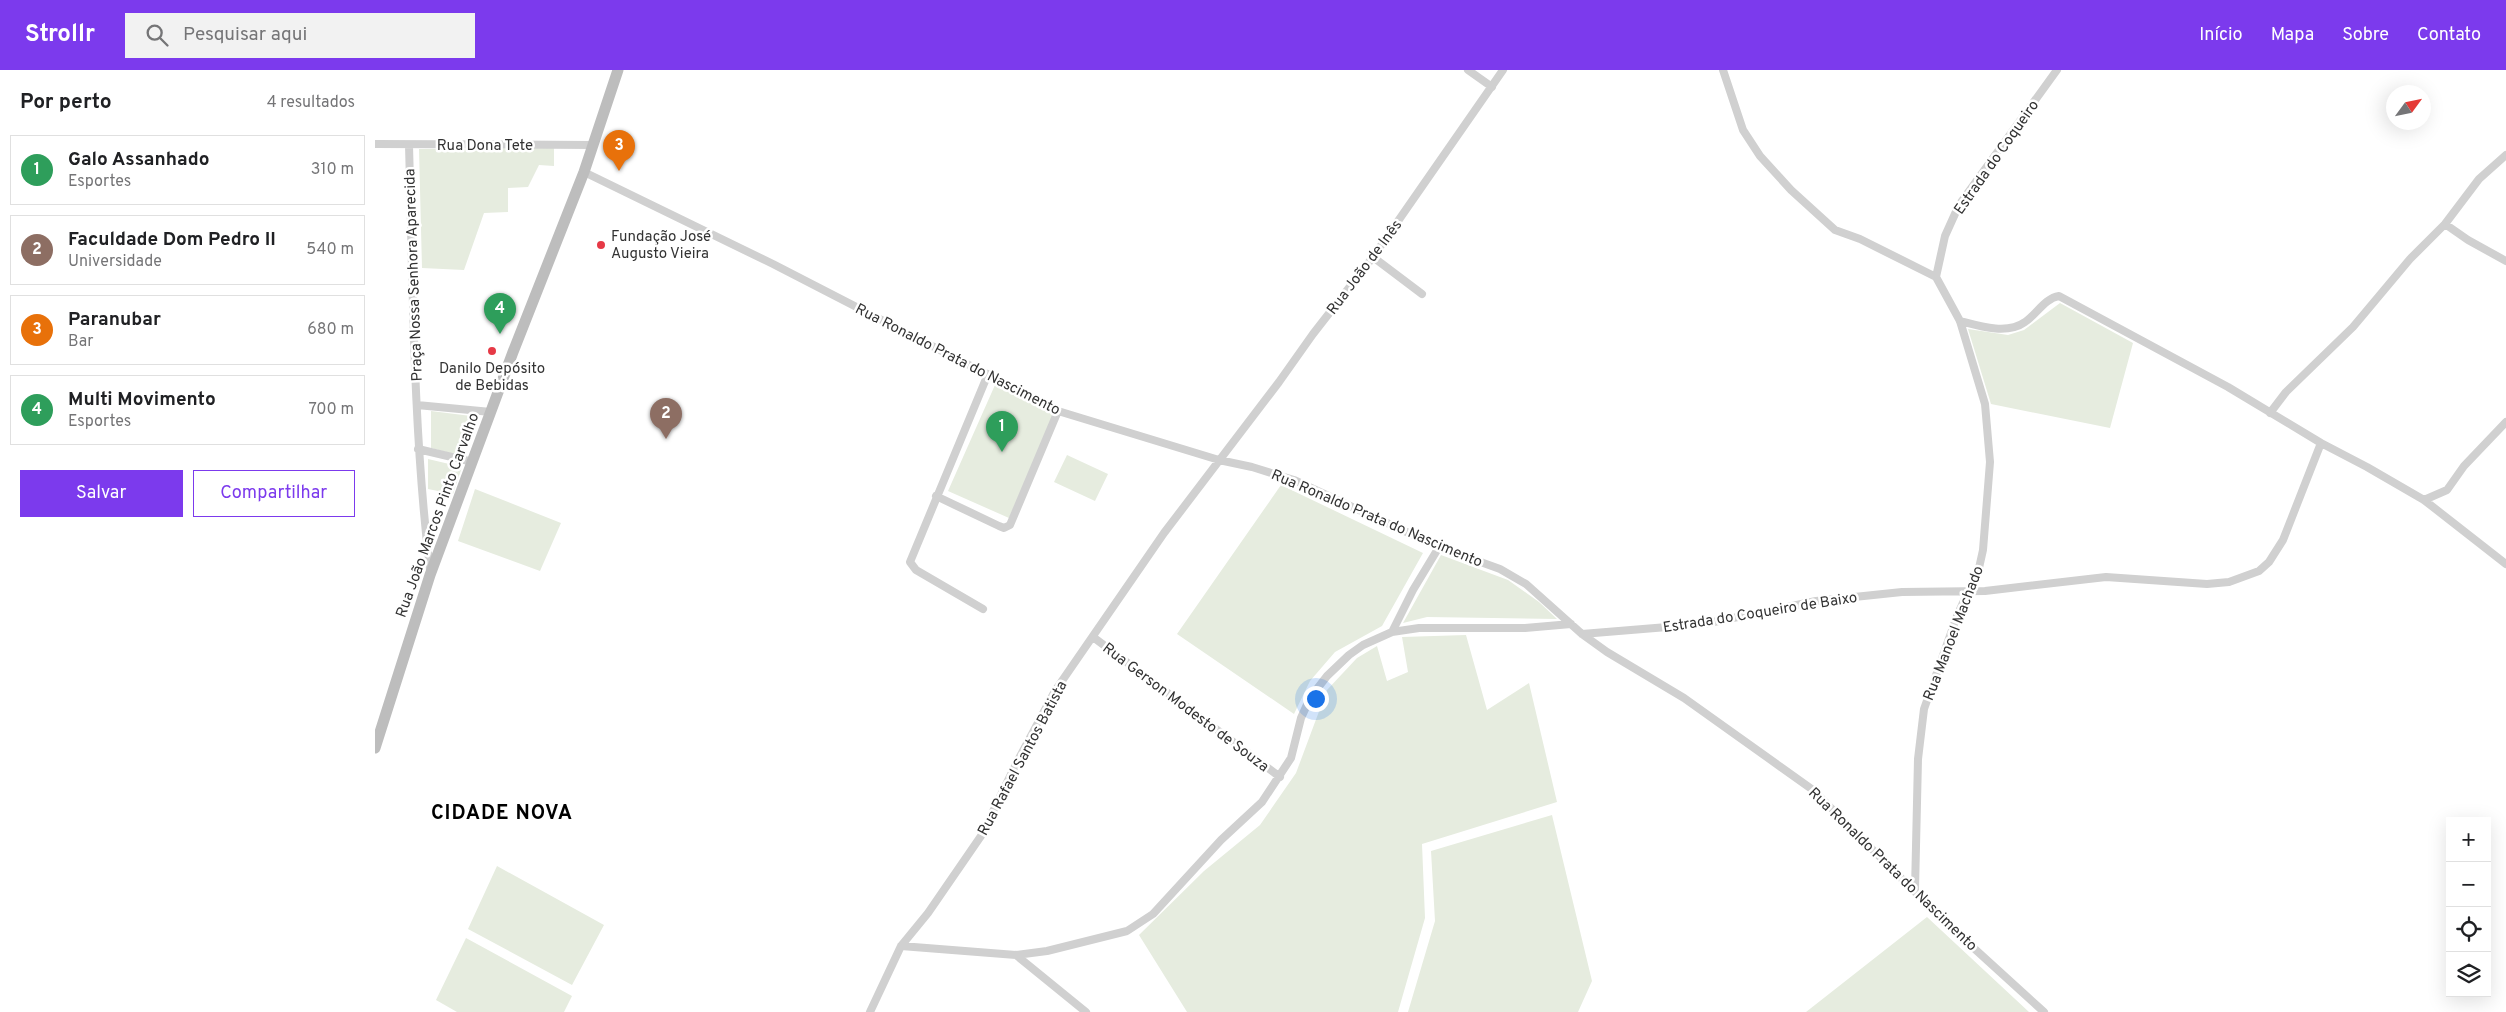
<!DOCTYPE html>
<html lang="pt">
<head>
<meta charset="utf-8">
<style>
  :root { --surface:#fff; --page:#f2f2f2; --text:#202124; --muted:#757577; --line:#e0e0e0; --accent:#7c3aed }
  body { margin:0; font-family:Overpass,sans-serif; background:var(--page); color:var(--text) }
  .controls { position:absolute; right:15px; bottom:15px; display:grid; overflow:hidden; border-radius:0px; box-shadow:0 5px 20px #0002 }
  .controls button { width:45px; height:45px; display:grid; place-items:center; padding:0; border:0; border-bottom:1px solid var(--line); background:var(--surface); color:var(--text); font:25px sans-serif }
  .compass { position:absolute; left:2011px; top:15px; width:45px; height:45px; border-radius:50%; background:var(--surface); box-shadow:0 5px 20px #0002; rotate:57deg }
  .you { position:absolute; left:940px; top:628px; width:18px; height:18px; margin:-12px; border:4px solid #fff; border-radius:50%; background:#1a73e8; box-shadow:0 0 0 8px #1a73e833 }
  .badge { display:grid; place-items:center; width:32px; height:32px; border-radius:50%; background:var(--accent); color:#fff; font-size:16px; font-weight:700 }
  .pin { position:absolute; translate:-50% -41px; filter:drop-shadow(0 1px 2px #0008) }
  .pin::after { content:''; position:absolute; top:26px; width:18px; height:15px; background:inherit; clip-path:polygon(0 0,100% 0,50% 100%) }
  .list { margin:0; padding:0; list-style:none }
  h2 { display:flex; justify-content:space-between; align-items:center; height:65px; margin:0; padding:0 20px; font-size:21px }
  h2 small { font-size:16px; font-weight:400; color:var(--muted) }
  .list li { display:grid; grid-template-columns:32px 1fr auto; gap:15px; align-items:center; box-sizing:border-box; height:70px; margin:0 10px 10px; padding:0 10px; border:1px solid var(--line); border-radius:0px }
  .list b { display:block; font-size:19px; white-space:nowrap }
  .list p { margin:0; font-size:16px; white-space:nowrap; color:var(--muted) }
  .list em { font-size:16px; font-style:normal; color:var(--muted) }
  .actions { display:flex; gap:10px; padding:15px 20px }
  .actions a { flex:1; padding:11px 0; border:1px solid var(--accent); border-radius:0px; text-align:center; font-size:18px; color:var(--accent) }
  .actions .main { background:var(--accent); color:#fff }
  .icon { flex:none; width:28px; height:28px; fill:none; stroke:currentColor; stroke-width:2; stroke-linecap:round; stroke-linejoin:round }
  .map { position:relative; flex:none; width:2131px; height:942px; overflow:hidden }
  header { display:flex; align-items:center; gap:30px; box-sizing:border-box; height:70px; padding:0 25px; background:var(--accent); color:#fff }
  header strong { font-size:24px }
  nav { display:flex; gap:28px; margin-inline-start:auto; font-size:18px }
  .search { width:350px; height:45px; background:var(--page); display:flex; align-items:center; gap:12px; box-sizing:border-box; padding:0 18px; border-radius:0px; color:var(--muted); font-size:19px }
  main { display:flex }
  aside { flex:1; background:var(--surface) }
  .map>svg:first-child { display:block }
</style>
</head>
<body>
<header>
<strong>Strollr</strong>
<div class="search"><svg class="icon" aria-label="search" viewBox="0 0 24 24"><circle cx="10" cy="10" r="6"/><path d="M15 15l6 6"/></svg>Pesquisar aqui</div>
<nav><a>Início</a><a>Mapa</a><a>Sobre</a><a>Contato</a></nav>
</header>
<main>
<aside>
<h2>Por perto<small>4 resultados</small></h2>
<ul class="list">
<li><span class="badge" style="background:#2e9e5b">1</span><div><b>Galo Assanhado</b><p>Esportes</p></div><em>310 m</em></li>
<li><span class="badge" style="background:#8d6e63">2</span><div><b>Faculdade Dom Pedro II</b><p>Universidade</p></div><em>540 m</em></li>
<li><span class="badge" style="background:#e8710a">3</span><div><b>Paranubar</b><p>Bar</p></div><em>680 m</em></li>
<li><span class="badge" style="background:#2e9e5b">4</span><div><b>Multi Movimento</b><p>Esportes</p></div><em>700 m</em></li>
</ul>
<div class="actions"><a class="main">Salvar</a><a>Compartilhar</a></div>
</aside>
<div class="map">
<svg width="2131" height="942" viewBox="0 0 2131 942">
  <rect width="100%" height="100%" fill="#fff"/>
  <path fill="#e6ecdf" d="M179,78V96L164,95L153,117L133,118V142L109,143L89,200L47,198L44,79Z
    M1685,233L1758,273L1735,358L1616,334L1593,259L1633,265L1649,260Z
    M620,315L680,342L634,448L573,421Z
    M56,341L96,346L83,385L56,378Z
    M692,385L733,404L720,431L679,412Z
    M53,389L87,397L78,424L53,419Z
    M906,415L1048,483L1007,556L960,582L935,611L919,644L802,564Z
    M100,419L186,453L165,501L83,471Z
    M1066,485L1133,510L1164,532L1182,549L1052,547L1028,553Z
    M1091,565L1112,640L1154,613L1182,732L1047,774L1050,848L1023,942H812L764,865L829,801L885,755L921,703L952,620L982,588L1002,576L1012,611L1033,602L1027,567Z
    M1177,745L1217,911L1203,942H1033L1060,851L1056,781Z
    M122,796L229,855L197,915L93,859Z
    M1552,847L1654,942H1431Z
    M91,868L197,926L189,942H82L61,930Z"/>
  <g fill="none" stroke-linecap="round" stroke-linejoin="round">
    <path stroke="#d0d0d0" stroke-width="8" d="M1093,0L1117,17
      M1348,0L1368,60L1385,86L1416,120L1460,160L1485,169L1561,207L1585,251L1610,334L1615,392L1608,480L1604,498L1582,546L1549,639L1543,689L1540,820
      M0,74L219,75
      M34,75C38,217 38,359 55,500
      M209,102L398,194L683,341L844,390L877,397L919,410L1064,477L1125,499L1151,514L1207,564L1232,582L1309,628L1438,720L1569,851L1669,942
      M2070,154L2093,170L2131,191
      M998,187L1047,224
      M1561,207L1570,166L1584,135L1682,0
      M1585,251C1604,256 1632,265 1650,252C1661,245 1670,228 1684,226L1853,317L1946,373
      M42,335L116,342
      M1895,343L1911,322L1978,257L2035,189L2070,154L2104,109L2131,85
      M43,379L98,392
      M561,426L624,456L629,458L635,455L683,341
      M2049,430L2072,420L2089,396L2131,352
      M608,539L541,500L535,492L613,304
      M1017,562L1038,520L1064,477
      M1207,564L1329,554L1441,531L1527,522L1610,521L1731,507L1832,514L1854,512L1884,501L1894,492L1908,470L1946,373L1992,397L2049,430L2131,494
      M718,567L905,707
      M526,876L641,885L672,881L752,861L778,844L846,770L887,732L916,688L926,648L935,628L952,606L974,585L988,575L1017,562L1044,558H1150L1196,554
      M641,885L711,942
      M495,942L526,876L553,843L606,766L641,694L680,621L789,463L904,312L938,264L998,187L1128,0"/>
    <path stroke="#bdbdbd" stroke-width="11" d="M0,678L55,505L138,282L209,102L243,0"/>
  </g>
  <g fill="#e63946" stroke="#fff" stroke-width="2">
    <circle cx="226" cy="175" r="5"/>
    <circle cx="117" cy="281" r="5"/>
  </g>
  <g text-anchor="middle" stroke-width="5" stroke-linejoin="round" paint-order="stroke">
    <g font-size="15" fill="#333" stroke="#fff">
      <text x="110" y="80">Rua Dona Tete</text>
      <text transform="translate(1621 87) rotate(-55)" y="5">Estrada do Coqueiro</text>
      <text transform="translate(989 197) rotate(-53)" y="5">Rua João de Inês</text>
      <text transform="translate(38 205) rotate(-92)" y="5">Praça Nossa Senhora Aparecida</text>
      <text transform="translate(583 289) rotate(27)" y="5">Rua Ronaldo Prata do Nascimento</text>
      <text transform="translate(62 445) rotate(-70)" y="5">Rua João Marcos Pinto Carvalho</text>
      <text transform="translate(1002 448) rotate(23)" y="5">Rua Ronaldo Prata do Nascimento</text>
      <text transform="translate(1385 542) rotate(-9)" y="5">Estrada do Coqueiro de Baixo</text>
      <text transform="translate(1578 563) rotate(-69)" y="5">Rua Manoel Machado</text>
      <text transform="translate(811 637) rotate(37)" y="5">Rua Gerson Modesto de Souza</text>
      <text transform="translate(647 688) rotate(-62)" y="5">Rua Rafael Santos Batista</text>
      <text transform="translate(1518 799) rotate(44)" y="5">Rua Ronaldo Prata do Nascimento</text>
    </g>
    <g font-size="15" fill="#333" stroke="#fff" text-anchor="start">
      <text x="236" y="171">Fundação José<tspan x="236" dy="17">Augusto Vieira</tspan></text>
      <text x="117" y="303" text-anchor="middle">Danilo Depósito<tspan x="117" dy="17">de Bebidas</tspan></text>
    </g>
    <g font-size="20" font-weight="bold" letter-spacing="1" fill="#000" stroke="#fff">
      <text x="127" y="749">CIDADE NOVA</text>
    </g>
  </g>
</svg>
<div class="controls">
<button>+</button>
<button>−</button>
<button><svg class="icon" aria-label="locate" viewBox="0 0 24 24"><circle cx="12" cy="12" r="6"/><path d="M12 2v4M12 18v4M2 12h4M18 12h4"/></svg></button>
<button><svg class="icon" aria-label="layers" viewBox="0 0 24 24"><path d="M12 4l9 5-9 5-9-5zM3 14l9 5 9-5"/></svg></button>
</div>
<svg class="compass" viewBox="-18 -18 36 36"><path d="M0-13l5 13h-10z" fill="#e53935"/><path d="M0 13l5-13h-10z" fill="#757577"/></svg>
<div class="you"></div>
<div class="pin badge" style="left:627px;top:382px;background:#2e9e5b">1</div>
<div class="pin badge" style="left:291px;top:369px;background:#8d6e63">2</div>
<div class="pin badge" style="left:244px;top:101px;background:#e8710a">3</div>
<div class="pin badge" style="left:125px;top:264px;background:#2e9e5b">4</div>
</div>
</main>
</body>
</html>
